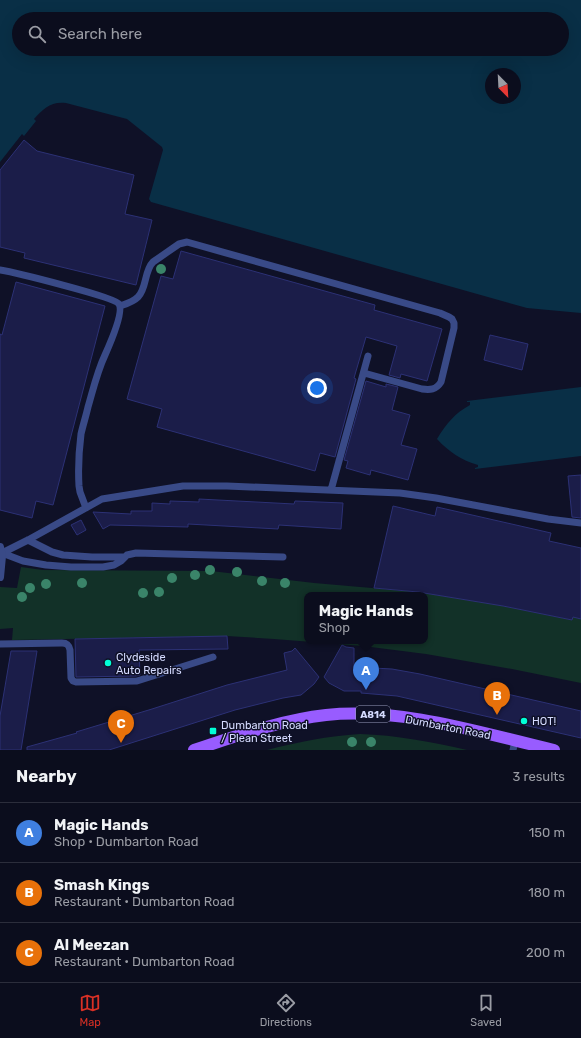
<!DOCTYPE html>
<html lang="en">
<head>
<meta charset="utf-8">
<style>
  :root { --surface:#0b0d1d; --page:#141626; --text:#f1f3f6; --muted:#9a9ca4; --line:#2b2d3b; --accent:#d93025 }
  body { margin:0; font-family:Rubik,sans-serif; background:var(--page); color:var(--text) }
  .compass { position:absolute; left:485px; top:68px; width:36px; height:36px; border-radius:50%; background:var(--surface); box-shadow:0 4px 16px #0002; rotate:156deg }
  .you { position:absolute; left:317px; top:388px; width:14px; height:14px; margin:-10px; border:3px solid #fff; border-radius:50%; background:#1a73e8; box-shadow:0 0 0 6px #1a73e833 }
  .badge { display:grid; place-items:center; width:26px; height:26px; border-radius:50%; background:var(--accent); color:#fff; font-size:13px; font-weight:700 }
  .pin { position:absolute; translate:-50% -33px; filter:drop-shadow(0 1px 2px #0008) }
  .pin::after { content:''; position:absolute; top:21px; width:14px; height:12px; background:inherit; clip-path:polygon(0 0,100% 0,50% 100%) }
  .popup { position:absolute; left:304px; top:592px; width:124px; height:52px; box-sizing:border-box; display:grid; place-content:center; border-radius:8px; background:var(--surface); filter:drop-shadow(0 1px 3px #0005); font-size:13px; white-space:nowrap; color:var(--muted) }
  .popup b { font-size:15px; color:var(--text) }
  .popup::after { content:''; position:absolute; left:50%; top:100%; margin-left:-8px; border:8px solid transparent; border-top-color:var(--surface) }
  .list { margin:0; padding:0; list-style:none }
  h2 { display:flex; justify-content:space-between; align-items:center; height:52px; margin:0; padding:0 16px; font-size:17px }
  h2 small { font-size:13px; font-weight:400; color:var(--muted) }
  .list li { display:grid; grid-template-columns:26px 1fr auto; gap:12px; align-items:center; box-sizing:border-box; height:60px; padding:0 16px; border-top:1px solid var(--line) }
  .list b { display:block; font-size:15px; white-space:nowrap }
  .list p { margin:0; font-size:13px; white-space:nowrap; color:var(--muted) }
  .list em { font-size:13px; font-style:normal; color:var(--muted) }
  .icon { flex:none; width:22px; height:22px; fill:none; stroke:currentColor; stroke-width:2; stroke-linecap:round; stroke-linejoin:round }
  .map { position:relative; flex:none; width:581px; height:750px; overflow:hidden }
  .search { position:absolute; background:var(--surface); box-shadow:0 4px 16px #0002; left:12px; right:12px; top:12px; height:44px; display:flex; align-items:center; gap:10px; box-sizing:border-box; padding:0 14px; border-radius:22px; color:var(--muted); font-size:15px }
  .sheet { height:232px; background:var(--surface) }
  nav { display:flex; justify-content:space-around; align-items:center; box-sizing:border-box; height:56px; border-top:1px solid var(--line); background:var(--surface); font-size:11px; color:var(--muted) }
  nav a { display:grid; justify-items:center; gap:2px }
  nav .on { color:var(--accent) }
  .map>svg:first-child { display:block }
</style>
</head>
<body>
<div class="map">
<svg width="581" height="750" viewBox="0 0 581 750">
  <rect width="100%" height="100%" fill="#0f1127"/>
  <path fill="#123128" fill-rule="evenodd" d="M21,567L43,570L211,571L314,583L418,592L503,606L572,620L573,617L581,619V683L512,669L426,654L363,646L274,639L227,636L12,640L13,628L0,629V587L17,588ZM307,595H425V641H307Z
    M360,734C396,735 432,742 467,750H267C298,742 328,736 360,734Z"/>
  <path fill="#092f46" fill-rule="evenodd" d="M0,0H581V313L527,308L151,202L149,199L163,150L162,147L127,119L66,103C51,101 43,109 34,119L36,121L24,136L22,134L0,162ZM19,19H562V49H19ZM491,74H515V98H491Z
    M581,387V456L475,469V468L478,467V465C461,460 449,452 437,439C446,424 455,413 470,405V402H467V401Z"/>
  <path fill="#1b1d49" stroke="#2c3175" d="M24,140L37,151L134,175L125,214L152,220L136,285L24,258L25,253L0,247V170Z
    M181,251L375,305L374,310L442,329L427,381L401,374L400,378L389,375L397,346L366,337L354,378L356,379L335,457L320,453L315,471L157,427L162,409L127,399L161,276L173,279Z
    M16,282L105,306L53,505L36,501L32,518L0,510V334L2,335Z
    M490,335L528,344L522,370L484,360Z
    M366,381L386,387V384L398,387L392,410L410,415L401,445L417,449L408,480L371,470L370,475L346,468L348,461L344,460Z
    M581,475V518L572,517L568,476Z
    M199,499L294,504L295,501L343,503L341,529L279,525L278,529L188,524V527L110,525L103,529L93,512L131,514V511H152V503L170,504V501L199,502Z
    M393,506L435,516L437,507L551,533L549,541L581,548V619L573,617L572,620L503,606L418,592L374,588Z
    M81,520L86,530L77,535L71,525Z
    M227,636L228,649L139,650L140,675L136,676L76,677L75,639Z
    M342,645L346,647L354,648V667L392,669L420,674L581,711V738L397,696L361,693V691H344L329,683L324,677Z
    M295,648L319,677L314,684L301,695L283,698L235,710L109,750H27V747L77,733L76,732L152,709L227,685L287,670L284,653L292,651Z
    M11,651H37L21,750H0V716Z"/>
  <g fill="none" stroke-linecap="round" stroke-linejoin="round">
    <path stroke="#394a87" stroke-width="7" d="M0,270C13,272 115,297 119,304C124,312 109,346 105,355C97,372 93,390 88,407C86,416 83,425 81,434C79,450 78,469 79,486L80,492L86,508
      M120,306C126,304 133,302 138,297C147,288 144,271 153,262L179,244L187,242L440,313L449,317L452,319L454,323V328L441,382C436,390 430,390 422,389L364,373
      M331,490L368,356
      M28,540L52,552L63,555L92,557H124
      M2,553L23,561L46,565L71,567H103L114,565L121,561L127,555L136,553L283,557
      M0,554L28,540L102,499L183,486H227L400,493L436,498L548,519L581,523
      M0,644L62,643C67,643 69,645 70,650L71,678L73,681L76,682L137,681L213,657
      M513,750L515,741"/>
    <path stroke="#394a87" stroke-width="8" d="M0,547L2,556L0,577"/>
    <path stroke="#985cff" stroke-width="12" d="M194,750C237,736 281,720 326,715C400,707 482,733 554,750"/>
  </g>
  <g fill="#3a8469">
    <circle cx="161" cy="269" r="5"/>
    <circle cx="210" cy="570" r="5"/>
    <circle cx="237" cy="572" r="5"/>
    <circle cx="195" cy="575" r="5"/>
    <circle cx="172" cy="578" r="5"/>
    <circle cx="262" cy="581" r="5"/>
    <circle cx="82" cy="583" r="5"/>
    <circle cx="285" cy="583" r="5"/>
    <circle cx="46" cy="584" r="5"/>
    <circle cx="30" cy="588" r="5"/>
    <circle cx="159" cy="592" r="5"/>
    <circle cx="143" cy="593" r="5"/>
    <circle cx="22" cy="597" r="5"/>
    <circle cx="352" cy="742" r="5"/>
    <circle cx="371" cy="742" r="5"/>
  </g>
  <g fill="#01ffd7" stroke="#0f1127" stroke-width="1.5">
    <circle cx="108" cy="663" r="4"/>
    <circle cx="524" cy="721" r="4"/>
    <rect x="209" y="727" width="8" height="8" rx="2"/>
  </g>
  <g text-anchor="middle" stroke-width="3" stroke-linejoin="round" paint-order="stroke">
    <rect fill="#0f1127" stroke="#9a9ebe" stroke-width="1" x="356" y="706" width="34" height="16" rx="3"/>
    <g font-size="10" font-weight="bold" fill="#d5dbff">
      <text x="373" y="718">A814</text>
    </g>
    <g font-size="11" fill="#d5dbff" stroke="#0f1127" text-anchor="start">
      <text x="116" y="661">Clydeside<tspan x="116" dy="13">Auto Repairs</tspan></text>
      <text x="532" y="725">HOT!</text>
      <text x="221" y="729">Dumbarton Road<tspan x="221" dy="13">/ Plean Street</tspan></text>
    </g>
    <g font-size="11" fill="#d5dbff" stroke="#0f1127">
      <text transform="translate(448 727) rotate(11)" y="4">Dumbarton Road</text>
    </g>
  </g>
</svg>
<svg class="compass" viewBox="-18 -18 36 36"><path d="M0-13l5 13h-10z" fill="#e53935"/><path d="M0 13l5-13h-10z" fill="#9a9ca4"/></svg>
<div class="you"></div>
<div class="pin badge" style="left:366px;top:690px;background:#3f7fe0">A</div>
<div class="popup"><b>Magic Hands</b>Shop</div>
<div class="pin badge" style="left:497px;top:715px;background:#e8710a">B</div>
<div class="pin badge" style="left:121px;top:743px;background:#e8710a">C</div>
<div class="search"><svg class="icon" aria-label="search" viewBox="0 0 24 24"><circle cx="10" cy="10" r="6"/><path d="M15 15l6 6"/></svg>Search here</div>
</div>
<section class="sheet">
<h2>Nearby<small>3 results</small></h2>
<ul class="list">
<li><span class="badge" style="background:#3f7fe0">A</span><div><b>Magic Hands</b><p>Shop · Dumbarton Road</p></div><em>150 m</em></li>
<li><span class="badge" style="background:#e8710a">B</span><div><b>Smash Kings</b><p>Restaurant · Dumbarton Road</p></div><em>180 m</em></li>
<li><span class="badge" style="background:#e8710a">C</span><div><b>Al Meezan</b><p>Restaurant · Dumbarton Road</p></div><em>200 m</em></li>
</ul>
</section>
<nav>
<a class="on"><svg class="icon" aria-label="map" viewBox="0 0 24 24"><path d="M3 6l6-2 6 2 6-2v14l-6 2-6-2-6 2zM9 4v14M15 6v14"/></svg>Map</a>
<a><svg class="icon" aria-label="directions" viewBox="0 0 24 24"><path d="M12 3l9 9-9 9-9-9zM9 14v-3h6M13 9l2 2-2 2"/></svg>Directions</a>
<a><svg class="icon" aria-label="saved" viewBox="0 0 24 24"><path d="M7 4h10v16l-5-4-5 4z"/></svg>Saved</a>
</nav>
</body>
</html>
